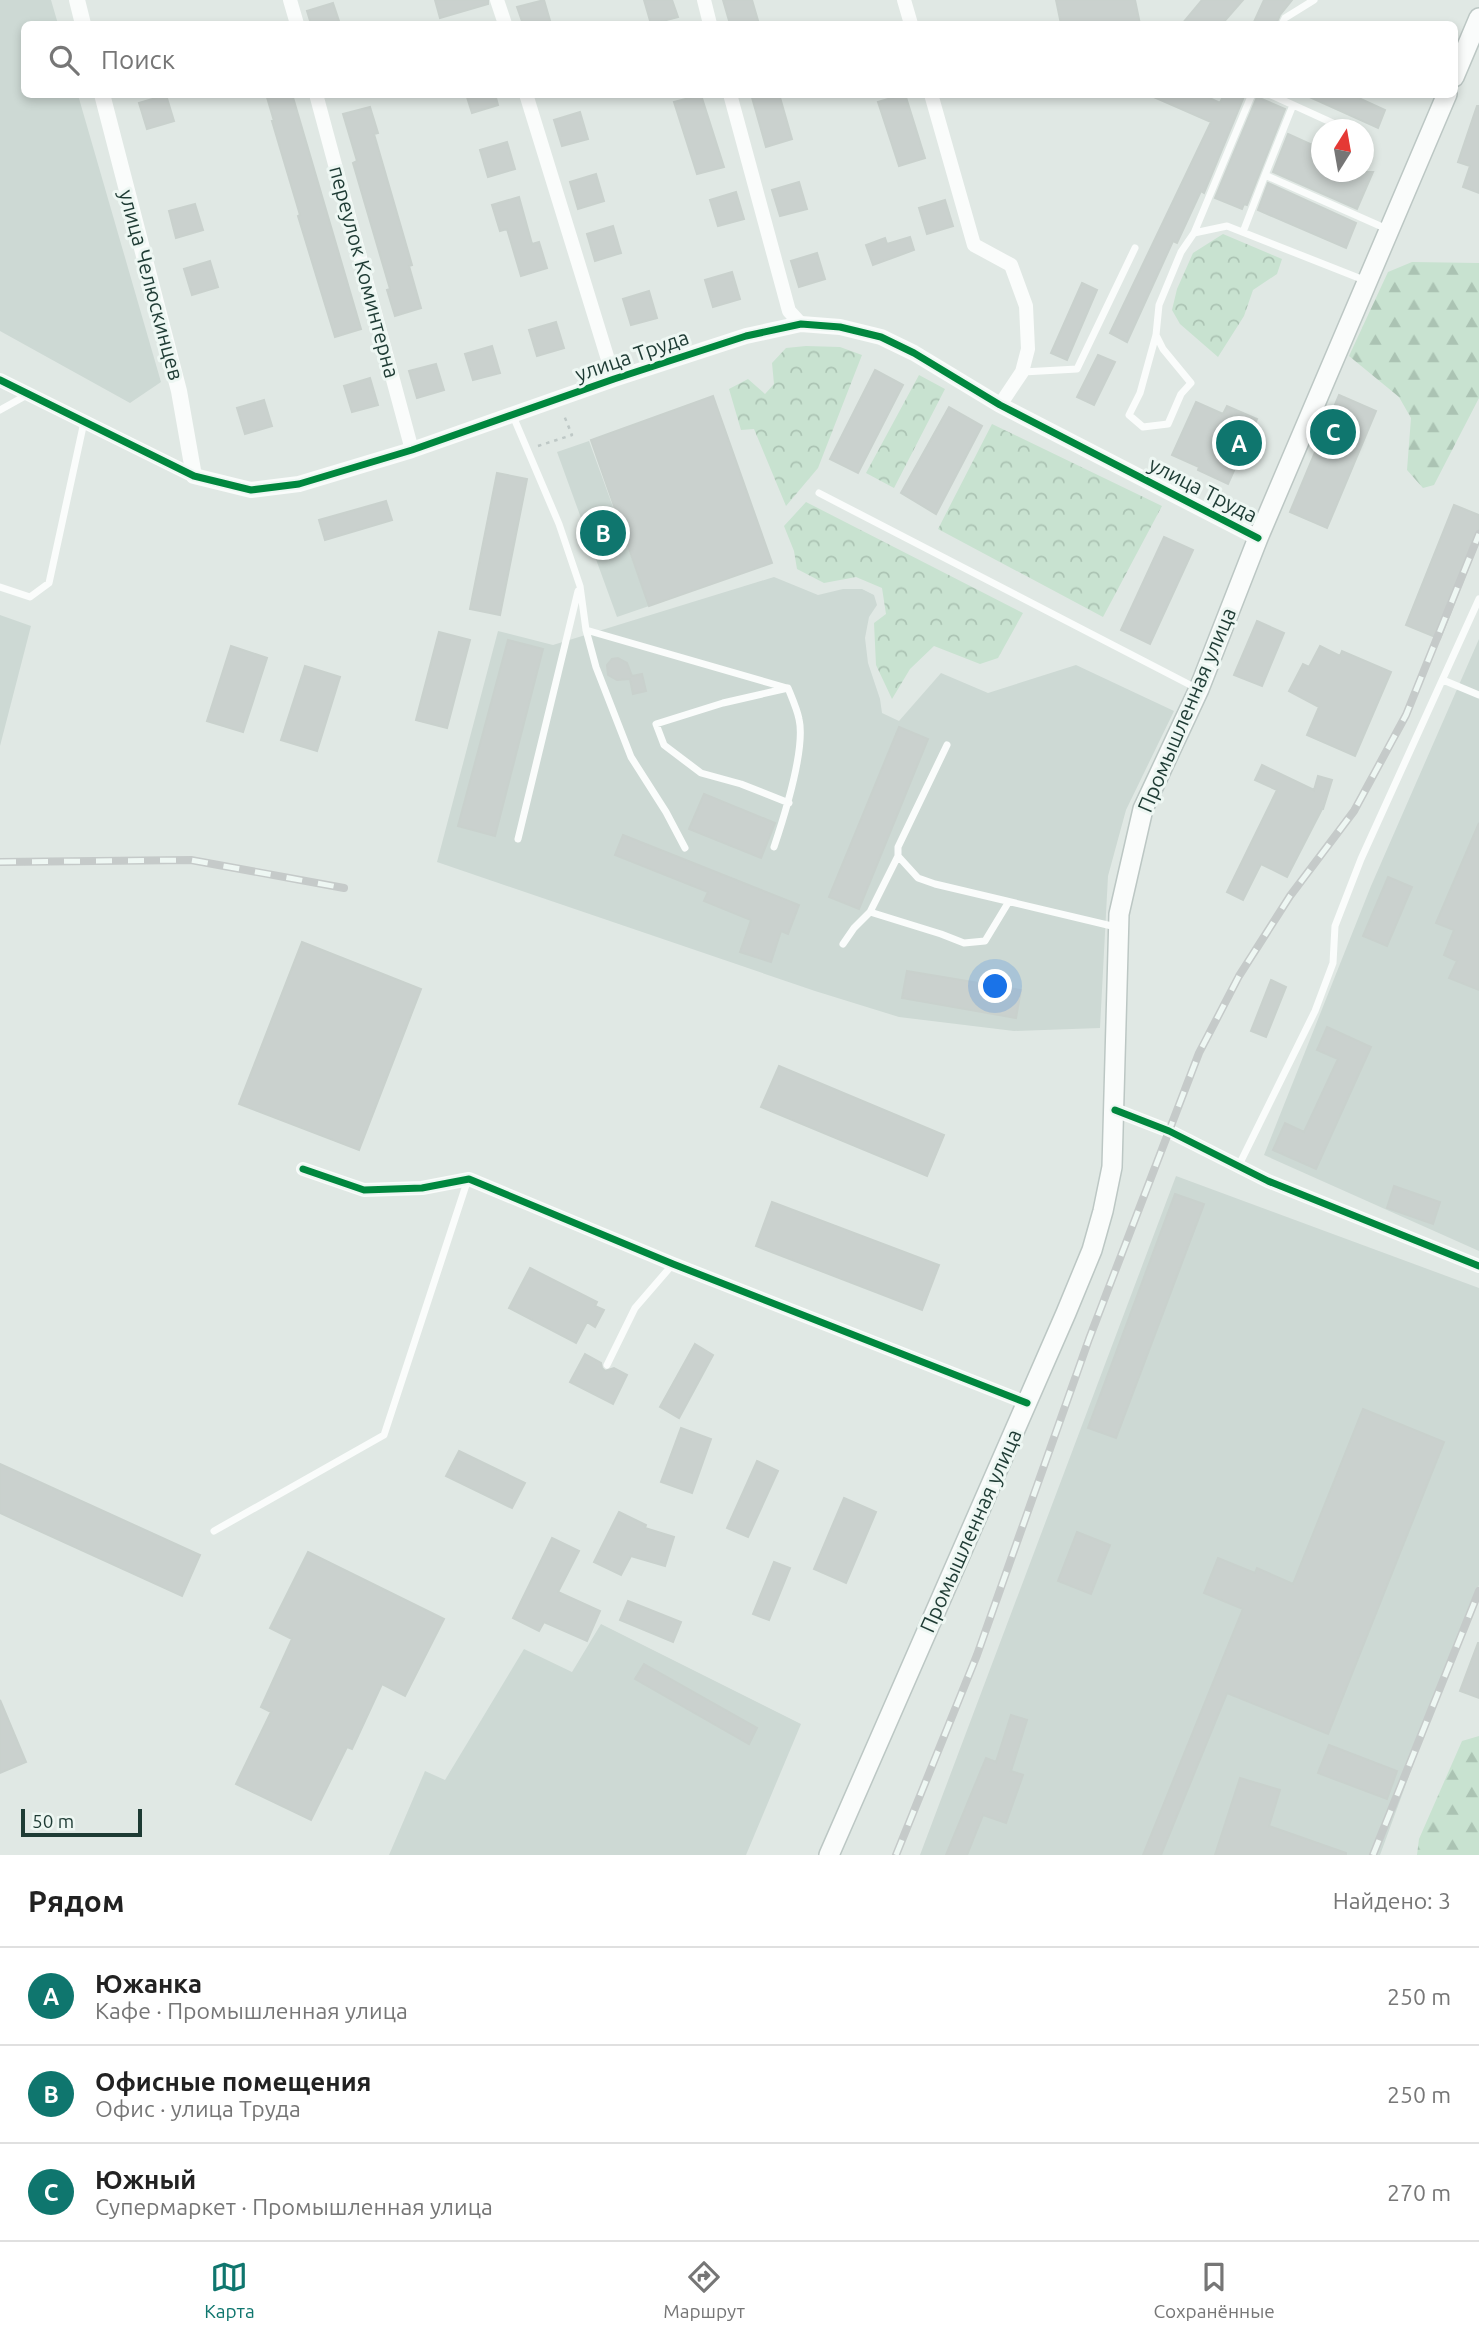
<!DOCTYPE html>
<html lang="ru">
<head>
<meta charset="utf-8">
<style>
  :root { --surface:#fff; --page:#f2f2f2; --text:#222; --muted:#767676; --line:#e0e0e0; --accent:#0f766e }
  body { margin:0; font-family:Ubuntu,sans-serif; background:var(--page); color:var(--text) }
  .compass { position:absolute; left:1311px; top:119px; width:63px; height:63px; border-radius:50%; background:var(--surface); box-shadow:0 4px 10px #0003; rotate:11deg }
  .scale { position:absolute; left:21px; bottom:18px; width:121px; box-sizing:border-box; padding-left:7px; border:4px solid #1e3b34; border-top:0; font-size:19px; line-height:24px; white-space:nowrap; color:#1e3b34; -webkit-text-stroke:5px #eef7f3; paint-order:stroke }
  .you { position:absolute; left:996px; top:987px; width:24px; height:24px; margin:-18px; border:5px solid #fff; border-radius:50%; background:#1a73e8; box-shadow:0 0 0 10px #1a73e833 }
  .badge { display:grid; place-items:center; width:46px; height:46px; border-radius:50%; background:var(--accent); color:#fff; font-size:23px; font-weight:700 }
  .pin { position:absolute; translate:-50% -50%; border:4px solid #fff; box-shadow:0 2px 7px #0006 }
  .list { margin:0; padding:0; list-style:none }
  h2 { display:flex; justify-content:space-between; align-items:center; height:91px; margin:0; padding:0 28px; font-size:30px }
  h2 small { font-size:23px; font-weight:400; color:var(--muted) }
  .list li { display:grid; grid-template-columns:46px 1fr auto; gap:21px; align-items:center; box-sizing:border-box; height:98px; padding:0 28px; border-top:2px solid var(--line) }
  .list b { display:block; font-size:26px; white-space:nowrap }
  .list p { margin:0; font-size:23px; white-space:nowrap; color:var(--muted) }
  .list em { font-size:23px; font-style:normal; color:var(--muted) }
  .icon { flex:none; width:38px; height:38px; fill:none; stroke:currentColor; stroke-width:2; stroke-linecap:round; stroke-linejoin:round }
  .map { position:relative; flex:none; width:1479px; height:1855px; overflow:hidden }
  .search { position:absolute; background:var(--surface); box-shadow:0 4px 10px #0003; left:21px; right:21px; top:21px; height:77px; display:flex; align-items:center; gap:18px; box-sizing:border-box; padding:0 24px; border-radius:10px; color:var(--muted); font-size:26px }
  .sheet { height:385px; background:var(--surface) }
  nav { display:flex; justify-content:space-around; align-items:center; box-sizing:border-box; height:98px; border-top:2px solid var(--line); background:var(--surface); font-size:19px; color:var(--muted) }
  nav a { display:grid; justify-items:center; gap:4px }
  nav .on { color:var(--accent) }
  .map>svg:first-child { display:block }
</style>
</head>
<body>
<div class="map">
<svg width="1479" height="1855" viewBox="0 0 1479 1855">
  <defs>
    <pattern id="forest-firs" width="22" height="20" patternUnits="userSpaceOnUse" patternTransform="scale(1.75)"><rect width="22" height="20" fill="#c8e2d0"/><path d="M5 1l3.5 6h-7zM16 11l3.5 6h-7z" fill="#abc3b3"/></pattern>
    <pattern id="park-crowns" width="20" height="18" patternUnits="userSpaceOnUse" patternTransform="scale(1.75)"><rect width="20" height="18" fill="#c8e2d0"/><path d="M2 6a3 3 0 1 1 6 0M12 15a3 3 0 1 1 6 0" fill="none" stroke="#abc3b3"/></pattern>
  </defs>
  <rect width="100%" height="100%" fill="#e0e8e4"/>
  <path fill="#cdd9d4" d="M0,0H51L58,24H24V94L78,95L161,382L130,403L0,331Z
    M589,441L649,606L617,617L557,452Z
    M774,577L818,595L843,589H862L874,595L877,605L869,617L865,638L868,663L880,699L882,713L899,721L941,673L988,693L1076,665L1174,711L1126,810L1108,876L1100,1028L1014,1031L899,1017L815,991L437,862L498,631L553,645Z
    M0,615L31,626L0,746Z
    M1479,639V1251L1264,1155L1371,886Z
    M1176,1176L1479,1288V1585L1380,1855H920Z
    M601,1624L801,1724L746,1855H389L425,1771L445,1780L524,1649L572,1672Z"/>
  <path fill="url(#forest-firs)" d="M1412,262L1479,263V398L1434,485L1423,488L1407,470L1411,418L1399,397L1349,356L1388,272Z
    M1479,1736V1855H1417L1419,1839L1462,1741Z"/>
  <path fill="url(#park-crowns)" d="M1223,234L1282,259L1277,274L1253,290L1244,316L1218,357L1180,324L1172,310L1177,289L1193,253Z
    M806,346L840,347L862,355L818,468L786,506L754,429L741,430L729,389L748,379L765,394L774,384L772,363L786,348Z
    M919,375L945,389L894,488L866,473Z
    M992,424L1162,506L1103,617L938,529Z
    M806,502L1023,613L998,658L980,664L934,646L910,669L892,699L876,665L874,623L886,614L882,588L856,577L824,583L797,569L794,551L784,526Z"/>
  <path fill="#cad1ce" stroke="#c9d1cd" stroke-width="2" d="M435,0H488V4L440,18Z
    M544,0L551,24H523L517,7Z
    M644,0H672L678,17L651,24Z
    M723,0H752L759,24H730Z
    M1056,0H1135L1140,24H1061Z
    M1202,0H1243L1222,24H1182Z
    M1264,0H1292L1280,15L1276,24H1253Z
    M333,3L340,24H311L307,11Z
    M266,94H292L361,329L335,337L298,216L300,215L272,121H274Z
    M466,94H495L498,105L472,113Z
    M751,94H779L792,139L766,147Z
    M905,94L925,158L899,166L878,102Z
    M1147,94H1201L1220,103L1224,94H1245L1204,193L1201,191L1177,243L1173,241L1127,342L1110,333L1211,122Z
    M1303,94H1350L1385,110L1378,128Z
    M166,95L174,121L147,129L139,103Z
    M701,95L724,167L697,174L674,102Z
    M1257,97L1285,109L1247,205L1244,204L1242,209L1215,198Z
    M1477,106H1479V193L1463,187L1470,166L1458,162Z
    M370,107L378,133L374,134L412,265L409,266L421,308L395,316L387,290L390,289L353,163L357,161L343,114Z
    M580,112L588,139L562,146L554,120Z
    M1288,134L1321,149V172H1373L1357,209L1273,172Z
    M507,142L515,169L488,177L480,150Z
    M596,174L604,201L578,209L570,182Z
    M799,182L807,209L780,216L772,190Z
    M1268,183L1356,223L1346,248L1258,210Z
    M736,192L744,219L718,226L710,200Z
    M519,197L532,244L539,242L547,268L521,276L507,229L500,231L492,205Z
    M945,200L953,226L927,234L919,208Z
    M195,204L203,230L176,238L169,211Z
    M613,226L621,253L595,261L587,234Z
    M910,237L914,250L873,265L866,245L885,238L887,244Z
    M817,253L825,279L799,287L791,261Z
    M210,261L218,287L192,295L184,269Z
    M732,272L740,299L713,307L705,280Z
    M1082,283L1097,290L1067,360L1051,353Z
    M649,291L657,318L631,325L623,299Z
    M556,322L564,348L537,356L529,330Z
    M492,346L500,373L473,380L465,354Z
    M1098,355L1115,362L1094,405L1077,397Z
    M436,364L444,390L417,398L409,371Z
    M875,370L903,385L858,473L830,459Z
    M370,378L378,405L352,412L344,386Z
    M1339,395L1376,411L1327,528L1290,512Z
    M713,396L772,563L649,606L591,440Z
    M264,400L272,426L245,434L237,408Z
    M1196,402L1223,414L1227,406L1257,419L1228,484L1198,470L1199,467L1172,455Z
    M949,407L982,426L936,514L901,493Z
    M497,473L527,479L500,615L470,609Z
    M386,501L392,520L325,540L319,520Z
    M1454,505L1479,515V540L1440,639L1406,625Z
    M1164,537L1193,550L1150,644L1121,630Z
    M1257,621L1284,633L1262,686L1234,675Z
    M439,632L470,640L447,728L416,720Z
    M508,640L543,649L495,836L458,826Z
    M231,646L267,658L243,732L207,721Z
    M1320,646L1340,656L1342,651L1391,672L1355,756L1307,735L1319,707L1289,691L1303,664L1309,667Z
    M618,658L627,663L632,676L642,674L646,691L633,694L630,679L617,680L608,675L607,665L612,659Z
    M305,666L340,677L317,751L281,740Z
    M899,727L928,739L859,909L829,897Z
    M1262,765L1314,790L1318,776L1332,780L1323,809H1322L1287,877L1261,864L1243,900L1227,892L1277,790L1255,780Z
    M704,794L775,823L761,858L689,829Z
    M1479,823V990L1449,978L1457,961L1444,955L1454,930L1436,923Z
    M623,835L799,905L788,934L781,931L771,962L740,952L751,920L704,901L708,892L615,855Z
    M1388,877L1412,887L1387,946L1363,936Z
    M302,942L421,989L359,1150L239,1104Z
    M907,971L1021,990L1016,1018L902,998Z
    M1271,980L1286,987L1266,1037L1251,1031Z
    M1327,1027L1371,1047L1316,1169L1273,1150L1285,1123L1304,1132L1338,1059L1317,1050Z
    M779,1066L944,1135L927,1176L761,1107Z
    M1394,1186L1440,1202L1433,1224L1387,1208Z
    M1175,1194L1204,1204L1116,1438L1088,1428Z
    M772,1202L939,1265L922,1310L756,1246Z
    M530,1268L597,1302L595,1306L604,1310L595,1327L587,1322L576,1343L509,1308Z
    M695,1344L713,1355L679,1418L660,1407Z
    M585,1354L601,1363L602,1368L605,1371L614,1368L627,1375L613,1404L570,1382Z
    M1363,1409L1444,1442L1328,1734L1227,1693L1161,1855H1143L1243,1609L1204,1593L1218,1558L1255,1573L1257,1568L1293,1584Z
    M681,1428L711,1439L692,1493L661,1482Z
    M459,1451L525,1483L512,1508L446,1476Z
    M757,1461L778,1471L748,1537L727,1528Z
    M0,1464L200,1555L182,1596L0,1513Z
    M844,1498L876,1512L846,1583L814,1569Z
    M619,1512L646,1525L645,1528L674,1537L665,1566L631,1556L621,1575L594,1562Z
    M1077,1532L1110,1545L1091,1594L1058,1581Z
    M552,1538L579,1551L558,1592L600,1611L587,1641L544,1622L539,1631L513,1618Z
    M308,1552L444,1619L405,1696L382,1684L352,1749L347,1747L311,1820L236,1784L271,1712L261,1707L292,1639L270,1628Z
    M774,1562L790,1568L769,1620L753,1614Z
    M628,1601L681,1622L673,1642L620,1620Z
    M1478,1643H1479V1698L1460,1691Z
    M644,1664L757,1728L749,1744L635,1679Z
    M0,1700L26,1762L0,1773Z
    M1011,1715L1027,1720L1011,1771L1023,1775L1006,1823L983,1815L967,1855H946L986,1758L996,1762Z
    M1329,1745L1397,1771L1387,1799L1318,1773Z
    M1240,1778L1280,1790L1269,1826L1346,1853V1855H1215Z"/>
  <g fill="none" stroke-linecap="round" stroke-linejoin="round">
    <g stroke="#bcc7c4" stroke-width="22">
      <path id="secondary" d="M1454,77L1479,18
        M829,1855L1066,1313L1092,1250L1103,1211L1112,1167L1119,914L1143,809L1199,689L1258,538L1447,94"/>
    </g>
    <path stroke="#bec8c6" stroke-width="2.5" stroke-dasharray="3.5 5" stroke-linecap="butt" d="M538,446L572,435L563,413"/>
    <path stroke="#fafcfb" stroke-width="7" d="M1282,24L1285,18L1314,0
      M1269,94L1348,130
      M1265,175L1293,105
      M1243,232L1265,175L1387,229
      M1194,233L1252,94
      M1156,335L1163,349L1191,383L1181,394L1168,424L1143,427L1129,415L1140,393L1156,335L1159,305L1181,252L1194,233L1227,226L1364,280
      M1023,372L1077,369L1135,248
      M0,410L27,395
      M513,416L559,524L580,586L586,630L596,667L631,757L666,812L685,848
      M819,493L1198,689
      M0,587L30,597L49,583L84,422
      M586,630L787,688
      M1443,680L1479,695
      M947,745L898,847V856L918,878L935,884L1116,927
      M518,839L578,591
      M774,847C784,817 806,749 799,719C797,709 792,698 788,688L723,703L656,724L664,745L701,773L741,784L789,803
      M870,912L898,856
      M843,944L854,928L870,912L941,934L964,943L985,941L1008,903
      M1239,1165L1315,1011L1333,963L1335,926L1361,859L1479,599
      M607,1365L635,1308L673,1264
      M214,1531L384,1435L468,1179"/>
    <path stroke="#fafcfb" stroke-width="14" d="M290,0L297,24
      M497,0L505,24
      M704,0L710,24
      M904,0L911,24
      M316,94L412,450
      M526,94L614,379
      M730,94L789,311L801,324
      M931,94L974,245L1011,265L1026,306L1028,349L1022,372L1000,405
      M0,380L194,476
      M1115,1110L1169,1131L1268,1181L1479,1266
      M303,1169L364,1190L422,1188L469,1179L673,1264L1027,1403"/>
    <path stroke="#fafcfb" stroke-width="16" d="M77,0L83,24
      M102,94L179,391L194,476L251,490L299,484L412,450L614,379L746,336L801,324L840,327L881,337L914,353L1000,405L1258,538"/>
    <use href="#secondary" stroke="#fafcfb" stroke-width="19"/>
    <g stroke="#c5cac9" stroke-width="8">
      <path id="rail" d="M0,862L191,860L344,888
        M896,1855L977,1655L1089,1339L1199,1053L1239,976L1290,896L1354,811L1406,715L1479,534
        M1373,1855L1479,1591"/>
    </g>
    <use href="#rail" stroke="#eef7f3" stroke-width="5" stroke-dasharray="16" stroke-linecap="butt"/>
    <g stroke="#eef7f3" stroke-width="11">
      <path id="cycleway" d="M0,380L194,476L251,490L299,484L412,450L614,379L746,336L801,324L840,327L881,337L914,353L1000,405L1258,538
        M1115,1110L1169,1131L1268,1181L1479,1266
        M303,1169L364,1190L422,1188L469,1179L673,1264L1027,1403"/>
    </g>
    <use href="#cycleway" stroke="#00873e" stroke-width="7"/>
  </g>
  <g text-anchor="middle" stroke-width="6" stroke-linejoin="round" paint-order="stroke">
    <g font-size="21" fill="#1e3b34" stroke="#eef7f3">
      <text transform="translate(364 272) rotate(75)" y="7">переулок Коминтерна</text>
      <text transform="translate(151 285) rotate(75)" y="7">улица Челюскинцев</text>
      <text transform="translate(632 356) rotate(-19)" y="7">улица Труда</text>
      <text transform="translate(1203 490) rotate(27)" y="7">улица Труда</text>
      <text transform="translate(1187 710) rotate(-67)" y="7">Промышленная улица</text>
      <text transform="translate(971 1531) rotate(-66)" y="7">Промышленная улица</text>
    </g>
  </g>
</svg>
<svg class="compass" viewBox="-18 -18 36 36"><path d="M0-13l5 13h-10z" fill="#e53935"/><path d="M0 13l5-13h-10z" fill="#767676"/></svg>
<div class="scale">50 m</div>
<div class="you"></div>
<div class="pin badge" style="left:1239px;top:443px">A</div>
<div class="pin badge" style="left:603px;top:533px">B</div>
<div class="pin badge" style="left:1333px;top:432px">C</div>
<div class="search"><svg class="icon" aria-label="search" viewBox="0 0 24 24"><circle cx="10" cy="10" r="6"/><path d="M15 15l6 6"/></svg>Поиск</div>
</div>
<section class="sheet">
<h2>Рядом<small>Найдено: 3</small></h2>
<ul class="list">
<li><span class="badge">A</span><div><b>Южанка</b><p>Кафе · Промышленная улица</p></div><em>250 m</em></li>
<li><span class="badge">B</span><div><b>Офисные помещения</b><p>Офис · улица Труда</p></div><em>250 m</em></li>
<li><span class="badge">C</span><div><b>Южный</b><p>Супермаркет · Промышленная улица</p></div><em>270 m</em></li>
</ul>
</section>
<nav>
<a class="on"><svg class="icon" aria-label="map" viewBox="0 0 24 24"><path d="M3 6l6-2 6 2 6-2v14l-6 2-6-2-6 2zM9 4v14M15 6v14"/></svg>Карта</a>
<a><svg class="icon" aria-label="directions" viewBox="0 0 24 24"><path d="M12 3l9 9-9 9-9-9zM9 14v-3h6M13 9l2 2-2 2"/></svg>Маршрут</a>
<a><svg class="icon" aria-label="saved" viewBox="0 0 24 24"><path d="M7 4h10v16l-5-4-5 4z"/></svg>Сохранённые</a>
</nav>
</body>
</html>
